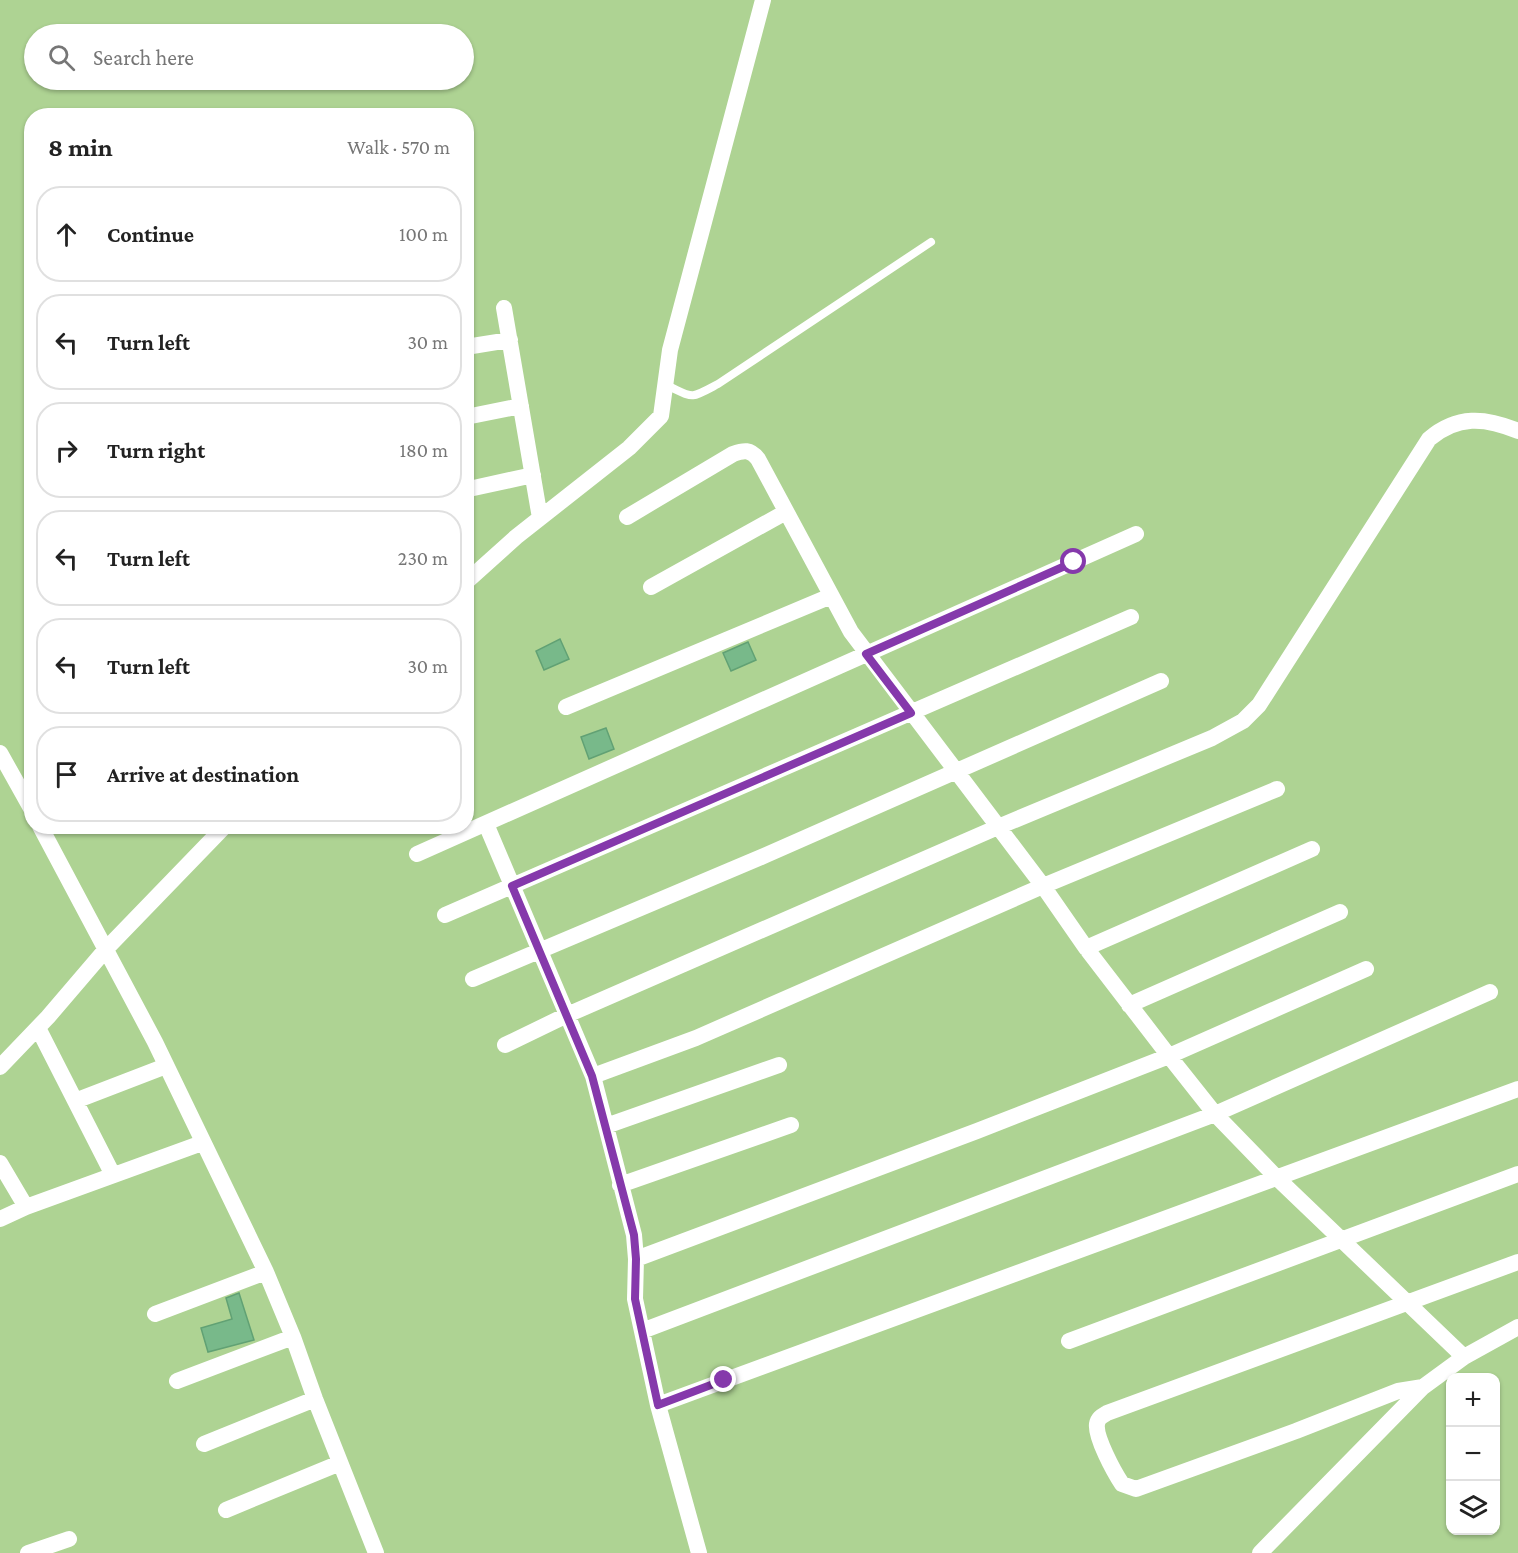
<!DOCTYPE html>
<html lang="en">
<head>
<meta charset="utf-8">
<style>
  :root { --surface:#fff; --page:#f6f6f6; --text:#222; --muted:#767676; --line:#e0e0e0 }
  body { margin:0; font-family:"Crimson Pro",serif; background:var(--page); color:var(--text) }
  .controls { position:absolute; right:18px; bottom:18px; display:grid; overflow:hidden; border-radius:12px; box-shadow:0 2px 4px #0004 }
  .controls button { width:54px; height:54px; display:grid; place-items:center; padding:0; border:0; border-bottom:2px solid var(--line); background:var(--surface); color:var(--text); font:30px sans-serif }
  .stop { position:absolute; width:18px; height:18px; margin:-14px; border:4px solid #8539ab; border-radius:50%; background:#fff }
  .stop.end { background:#8539ab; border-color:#fff; box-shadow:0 2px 6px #0008 }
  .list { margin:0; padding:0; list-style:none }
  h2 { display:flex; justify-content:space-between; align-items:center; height:78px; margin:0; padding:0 24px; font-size:26px }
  h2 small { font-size:20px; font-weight:400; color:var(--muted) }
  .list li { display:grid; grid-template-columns:39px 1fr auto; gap:18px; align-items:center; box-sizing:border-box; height:96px; margin:0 12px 12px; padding:0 12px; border:2px solid var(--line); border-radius:24px }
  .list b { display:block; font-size:22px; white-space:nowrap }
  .list em { font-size:20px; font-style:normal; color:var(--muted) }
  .icon { flex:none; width:33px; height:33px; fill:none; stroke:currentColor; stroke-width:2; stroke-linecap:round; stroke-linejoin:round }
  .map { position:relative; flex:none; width:1518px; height:1553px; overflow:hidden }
  .search { position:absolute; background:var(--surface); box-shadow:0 2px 4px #0004; left:24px; top:24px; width:450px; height:66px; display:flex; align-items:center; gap:15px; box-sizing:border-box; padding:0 21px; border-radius:33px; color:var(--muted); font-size:22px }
  .panel { position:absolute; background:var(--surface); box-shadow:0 2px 4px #0004; left:24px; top:108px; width:450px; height:726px; border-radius:24px }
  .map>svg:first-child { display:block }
</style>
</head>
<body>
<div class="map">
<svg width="1518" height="1553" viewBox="0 0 1518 1553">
  <rect width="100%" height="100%" fill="#aed393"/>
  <path fill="#78b98a" stroke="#61a174" stroke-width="1.5" d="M560,639L569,659L544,670L536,651Z
    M748,642L756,660L731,671L723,653Z
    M606,728L614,749L589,759L581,737Z
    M239,1293L254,1340L208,1352L201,1328L232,1319L226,1298Z"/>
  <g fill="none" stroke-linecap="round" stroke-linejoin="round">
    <path stroke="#fff" stroke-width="8" d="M666,385C695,398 688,400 718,384L931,242"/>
    <path stroke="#fff" stroke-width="16" d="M504,308L540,518
      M466,347L510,340
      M466,417L521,406
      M469,489L533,475
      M627,517L733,454C744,450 750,449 758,459L851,632L1043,886L1086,948L1169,1056L1215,1114L1277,1178L1464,1357
      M466,582L516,537L629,448L661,416L670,350L763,0
      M651,587L786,512
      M566,707L831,596
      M0,753L32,810
      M486,824L593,1076L634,1235L636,1259L635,1299L658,1405L699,1553
      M40,826L155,1042L266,1272L293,1337L315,1399L376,1553
      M417,854L1136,534
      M445,915L1131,617
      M1086,948L1312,849
      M473,979L766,855L1161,681
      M1129,1005L1340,912
      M38,1028L113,1175
      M505,1045L567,1015L998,827L1212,738L1243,721L1259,705L1429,439C1457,415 1485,417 1518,431
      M0,1067L48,1017L107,948L225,826
      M593,1076L696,1038L1043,886L1277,789
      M75,1101L166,1066
      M606,1126L779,1065
      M0,1163L26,1207
      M620,1185L791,1125
      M0,1219L26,1207L202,1143
      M636,1259L977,1131L1169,1056L1366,969
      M155,1314L266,1272
      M642,1331L1215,1114L1490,992
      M1069,1341L1518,1174
      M177,1381L293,1337
      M1423,1387L1398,1391L1296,1431L1136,1489L1122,1484C1114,1472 1095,1437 1097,1424C1098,1418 1102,1416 1107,1413L1518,1262
      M658,1405L1518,1089
      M204,1444L315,1399
      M226,1510L340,1463
      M28,1553L69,1539
      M1260,1553L1423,1387L1464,1357L1518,1327"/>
  </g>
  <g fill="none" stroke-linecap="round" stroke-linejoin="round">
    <path stroke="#8539ab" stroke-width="8" d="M724,1380L658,1405L635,1299L636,1259L634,1235L592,1076L512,886L911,713L866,654L1074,562"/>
  </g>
</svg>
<div class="controls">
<button>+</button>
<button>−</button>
<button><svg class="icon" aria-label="layers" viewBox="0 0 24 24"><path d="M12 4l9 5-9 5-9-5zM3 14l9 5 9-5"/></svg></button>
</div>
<div class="stop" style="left:1074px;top:562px"></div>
<div class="stop end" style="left:724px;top:1380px"></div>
<div class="search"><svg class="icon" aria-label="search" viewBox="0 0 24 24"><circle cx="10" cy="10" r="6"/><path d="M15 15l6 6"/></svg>Search here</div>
<section class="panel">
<h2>8 min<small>Walk · 570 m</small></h2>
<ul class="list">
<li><svg class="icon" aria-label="ahead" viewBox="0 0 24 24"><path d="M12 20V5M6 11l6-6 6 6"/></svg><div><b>Continue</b></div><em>100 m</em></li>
<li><svg class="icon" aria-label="left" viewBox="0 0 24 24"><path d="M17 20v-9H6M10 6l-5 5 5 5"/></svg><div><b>Turn left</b></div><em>30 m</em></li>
<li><svg class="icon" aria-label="right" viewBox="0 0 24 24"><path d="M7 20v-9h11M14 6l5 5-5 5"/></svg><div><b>Turn right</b></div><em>180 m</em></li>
<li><svg class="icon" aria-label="left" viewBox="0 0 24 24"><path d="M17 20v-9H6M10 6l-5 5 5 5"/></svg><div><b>Turn left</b></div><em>230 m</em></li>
<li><svg class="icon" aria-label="left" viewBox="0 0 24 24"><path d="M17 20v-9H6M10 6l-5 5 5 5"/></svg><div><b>Turn left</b></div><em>30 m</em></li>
<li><svg class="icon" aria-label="arrive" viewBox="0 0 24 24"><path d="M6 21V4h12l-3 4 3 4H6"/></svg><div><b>Arrive at destination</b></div></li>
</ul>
</section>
</div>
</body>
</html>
